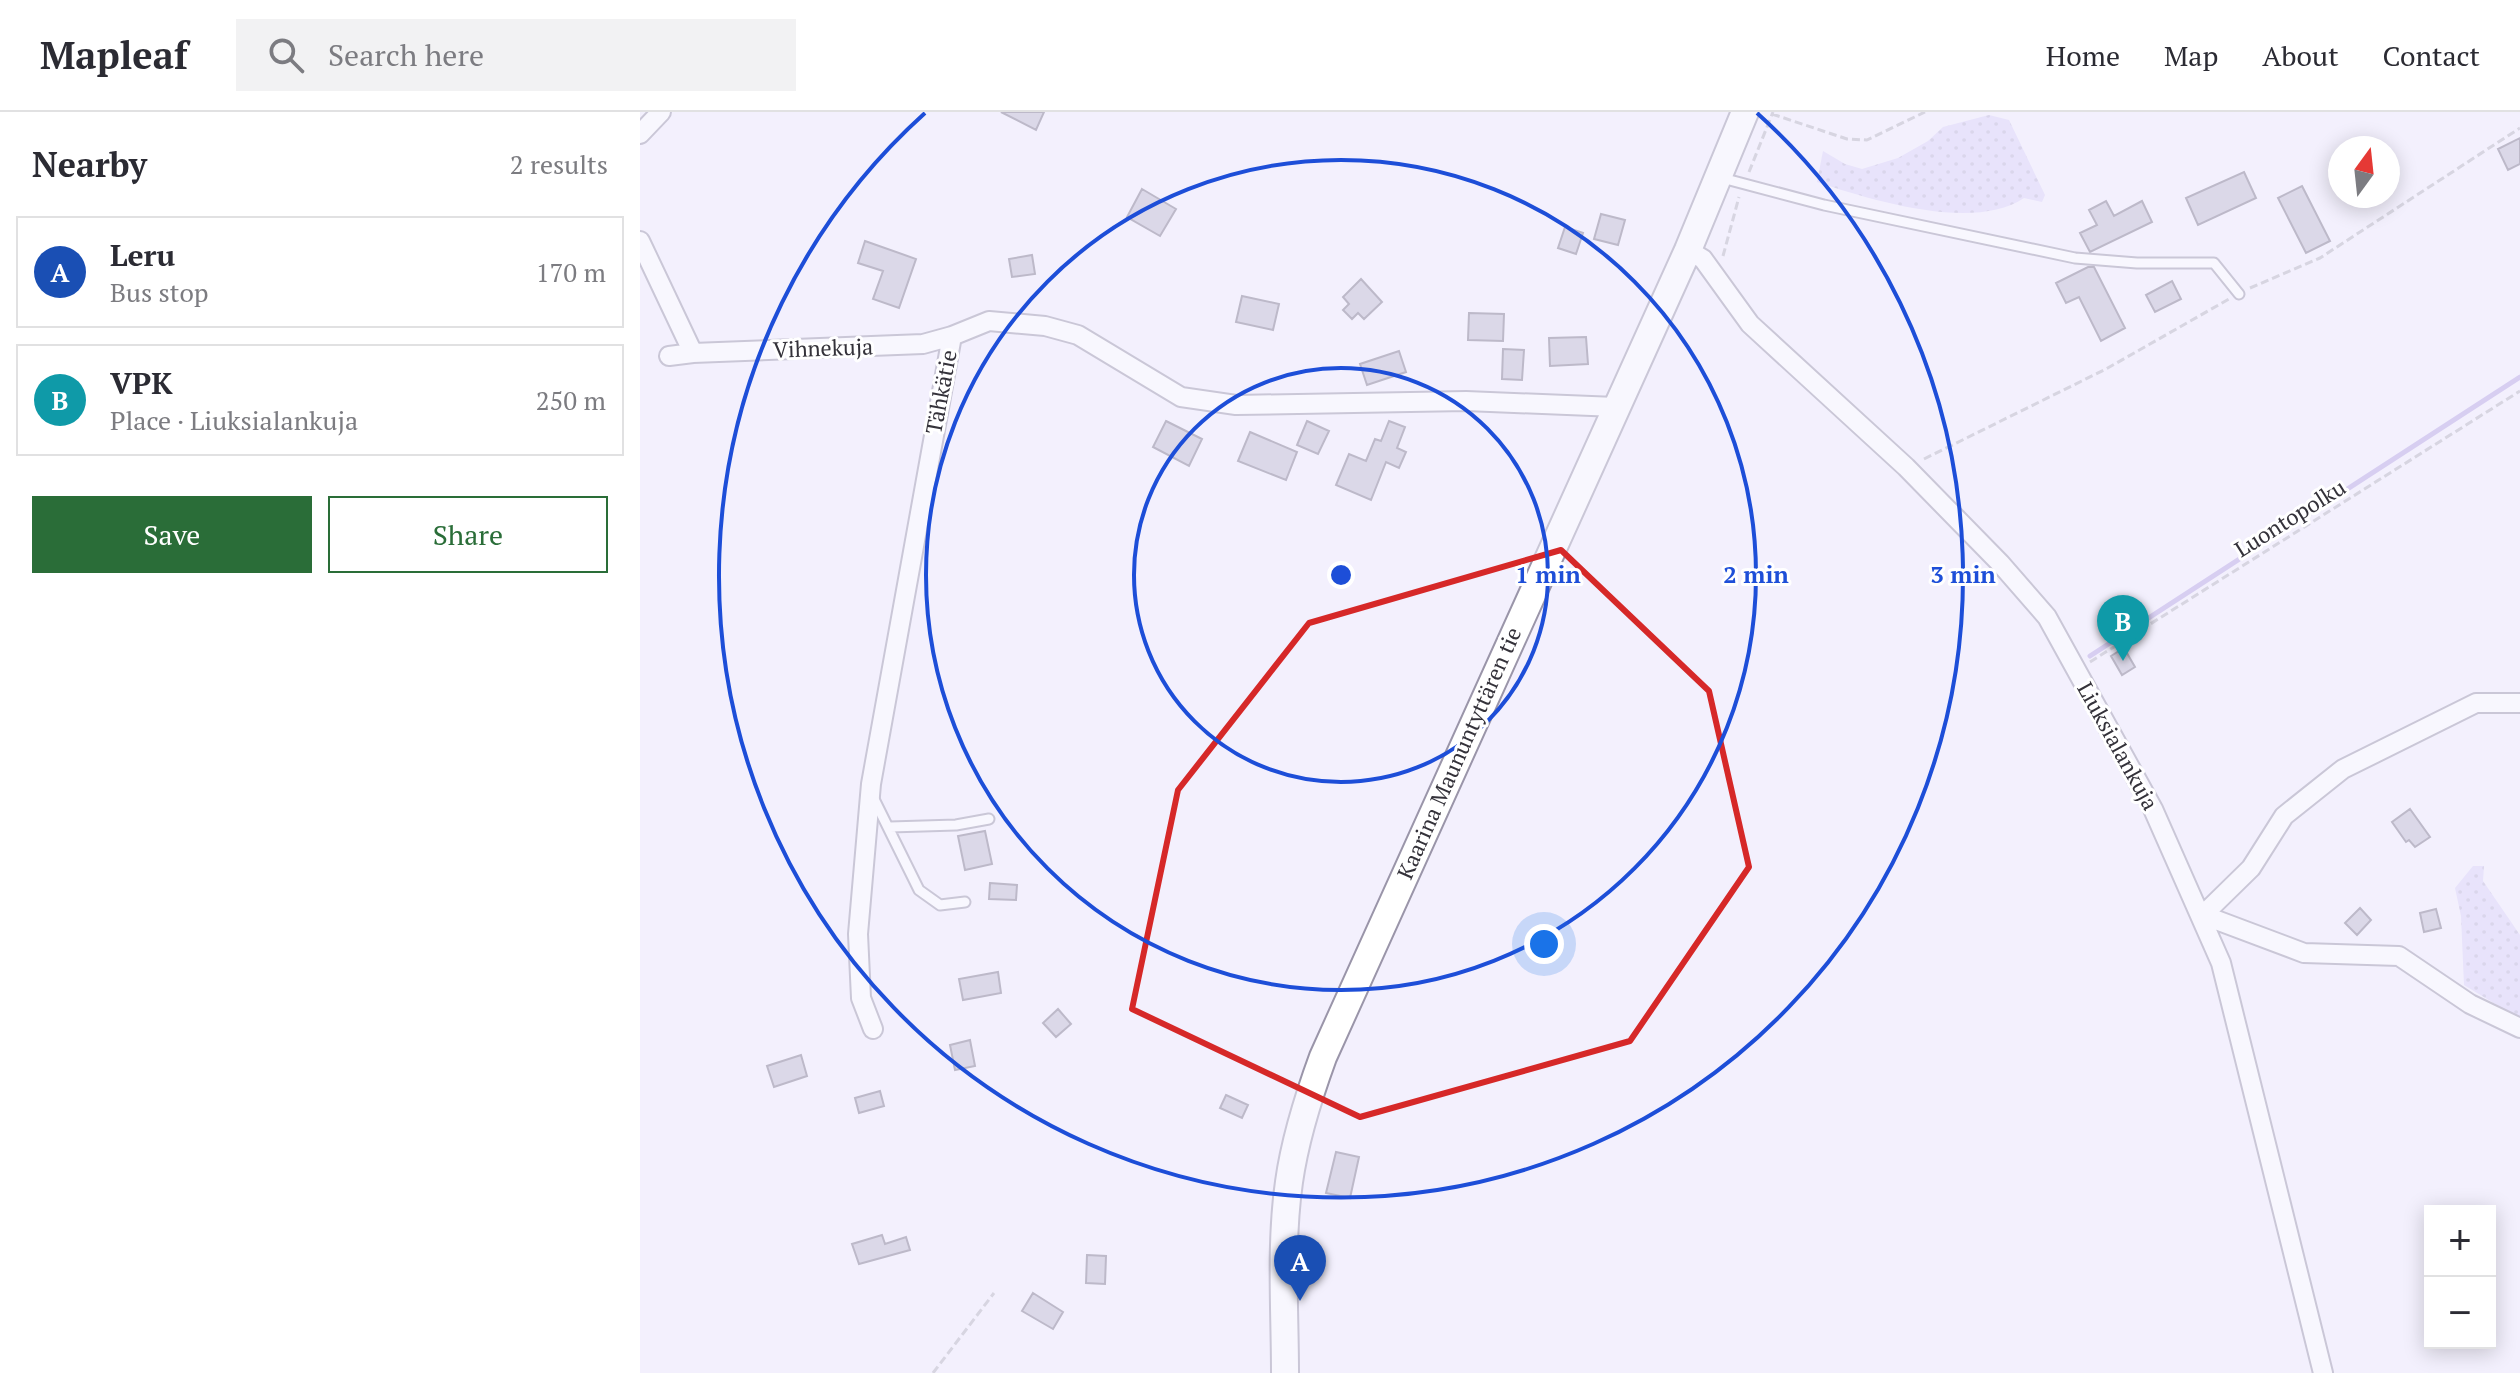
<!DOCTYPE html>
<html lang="en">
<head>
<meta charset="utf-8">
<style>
  :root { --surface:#fff; --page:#f2f2f3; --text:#2b2b33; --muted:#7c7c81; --line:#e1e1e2; --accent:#2a6d38 }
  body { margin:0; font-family:"PT Serif",serif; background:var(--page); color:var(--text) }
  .controls { position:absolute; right:24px; bottom:24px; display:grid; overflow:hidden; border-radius:0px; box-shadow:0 4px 20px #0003 }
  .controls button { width:72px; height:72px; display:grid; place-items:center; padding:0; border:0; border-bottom:2px solid var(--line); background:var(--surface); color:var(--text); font:40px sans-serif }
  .compass { position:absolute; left:1688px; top:24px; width:72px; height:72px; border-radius:50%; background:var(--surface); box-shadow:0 4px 20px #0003; rotate:15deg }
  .you { position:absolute; left:904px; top:832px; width:28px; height:28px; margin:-20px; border:6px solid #fff; border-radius:50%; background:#1a73e8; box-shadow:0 0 0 12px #1a73e833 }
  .badge { display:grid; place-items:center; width:52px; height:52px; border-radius:50%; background:var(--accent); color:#fff; font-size:26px; font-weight:700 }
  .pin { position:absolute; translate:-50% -66px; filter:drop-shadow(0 2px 4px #0008) }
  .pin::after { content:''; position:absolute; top:42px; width:28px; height:24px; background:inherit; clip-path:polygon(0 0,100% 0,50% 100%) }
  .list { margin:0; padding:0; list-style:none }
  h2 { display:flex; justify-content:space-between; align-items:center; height:104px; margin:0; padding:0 32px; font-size:34px }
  h2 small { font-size:26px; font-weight:400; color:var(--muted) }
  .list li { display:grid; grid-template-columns:52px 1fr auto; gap:24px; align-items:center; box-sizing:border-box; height:112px; margin:0 16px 16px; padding:0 16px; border:2px solid var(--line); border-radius:0px }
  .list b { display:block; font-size:30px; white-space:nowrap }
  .list p { margin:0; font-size:26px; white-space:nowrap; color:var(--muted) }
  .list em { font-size:26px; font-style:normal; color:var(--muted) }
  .actions { display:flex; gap:16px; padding:24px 32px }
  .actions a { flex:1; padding:18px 0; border:2px solid var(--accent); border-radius:0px; text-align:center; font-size:28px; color:var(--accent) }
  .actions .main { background:var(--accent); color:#fff }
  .icon { flex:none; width:44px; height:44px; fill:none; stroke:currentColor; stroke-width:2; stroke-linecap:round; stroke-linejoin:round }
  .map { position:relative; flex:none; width:1880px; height:1261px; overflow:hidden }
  header { display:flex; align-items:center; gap:48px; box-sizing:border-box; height:112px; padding:0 40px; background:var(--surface); border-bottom:2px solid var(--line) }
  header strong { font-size:38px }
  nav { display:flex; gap:44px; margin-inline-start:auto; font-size:28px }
  .search { width:560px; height:72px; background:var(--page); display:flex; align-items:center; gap:20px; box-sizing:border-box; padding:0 28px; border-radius:0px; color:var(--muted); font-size:30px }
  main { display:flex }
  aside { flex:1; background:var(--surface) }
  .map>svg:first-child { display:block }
</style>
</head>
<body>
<header>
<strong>Mapleaf</strong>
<div class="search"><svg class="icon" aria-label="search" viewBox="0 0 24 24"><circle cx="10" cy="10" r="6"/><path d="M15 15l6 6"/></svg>Search here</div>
<nav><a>Home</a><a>Map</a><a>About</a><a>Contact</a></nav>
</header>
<main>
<aside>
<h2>Nearby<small>2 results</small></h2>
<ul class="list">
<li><span class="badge" style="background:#1a4fb4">A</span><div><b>Leru</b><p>Bus stop</p></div><em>170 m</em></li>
<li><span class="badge" style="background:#0f9aa8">B</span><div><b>VPK</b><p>Place · Liuksialankuja</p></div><em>250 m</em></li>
</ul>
<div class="actions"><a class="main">Save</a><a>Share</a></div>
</aside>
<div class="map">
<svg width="1880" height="1261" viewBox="0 0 1880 1261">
  <defs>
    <pattern id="grass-dots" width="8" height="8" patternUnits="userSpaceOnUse" patternTransform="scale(2)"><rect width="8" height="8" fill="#dcd2f8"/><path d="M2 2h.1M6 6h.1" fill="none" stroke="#bdb5d5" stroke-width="1.8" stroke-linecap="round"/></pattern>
  </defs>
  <rect width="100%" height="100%" fill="#f3f0fd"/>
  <path fill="url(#grass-dots)" d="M1349,3L1369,8L1405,83L1402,90L1384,86C1334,120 1231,88 1177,70L1183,39L1205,52L1222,57L1258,46L1288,29L1303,15Z
    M1833,754H1844L1843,769L1880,823V907L1824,873L1821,804L1815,776Z"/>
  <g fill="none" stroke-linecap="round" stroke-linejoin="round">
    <path stroke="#b7a4e3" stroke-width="5" d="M1450,544L1880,265"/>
  </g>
  <path fill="#bfbacf" stroke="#7c768a" stroke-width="2" d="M361,0H404L396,18Z
    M1880,26V52L1868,58L1858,37Z
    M1604,60L1616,86L1558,113L1546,86Z
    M1662,74L1690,129L1666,141L1638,86Z
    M502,77L536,97L520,124L487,105Z
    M1466,89L1474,104L1502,89L1512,110L1450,140L1440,121L1457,113L1449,98Z
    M961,102L985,108L978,133L954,127Z
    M925,115L943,121L936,142L918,136Z
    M225,129L276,147L259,196L233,187L243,159L218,151Z
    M392,143L395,162L372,165L369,147Z
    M1448,155H1454L1485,216L1461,229L1439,185L1426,191L1416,171Z
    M721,167L742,190L724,207L718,201L712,207L703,198L709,192L703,185Z
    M1532,169L1541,187L1515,200L1506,183Z
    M602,184L639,192L633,218L596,210Z
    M829,201L864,202L863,229L828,228Z
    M946,225L948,252L910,254L909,226Z
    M863,237L884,238L882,268L862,267Z
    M759,239L766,260L727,273L720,252Z
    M526,309L562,327L549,354L513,335Z
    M667,309L689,319L678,342L657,333Z
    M749,309L765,315L757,336L766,340L759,356L746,350L731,388L696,373L709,342L726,349L735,327L741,329Z
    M610,320L657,340L646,368L598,349Z
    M1484,536L1495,555L1482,563L1471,544Z
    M1770,697L1790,725L1775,735L1769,728L1766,730L1752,710Z
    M345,719L352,752L325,758L318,724Z
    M350,771L377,773L376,788L349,787Z
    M1720,796L1731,808L1717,823L1705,811Z
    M1796,797L1801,816L1784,820L1780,801Z
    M358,860L361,881L323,888L319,867Z
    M418,897L431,912L416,925L403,911Z
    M330,928L335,954L315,958L310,933Z
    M161,943L167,964L134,975L127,954Z
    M240,979L244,994L219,1001L215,986Z
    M586,983L608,993L602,1006L580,996Z
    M696,1040L719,1045L710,1086L686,1081Z
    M242,1123L245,1132L266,1125L270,1138L219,1152L212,1132Z
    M447,1143L466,1144L465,1172L446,1171Z
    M393,1181L423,1200L413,1217L382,1199Z"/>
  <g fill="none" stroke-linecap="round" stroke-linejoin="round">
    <g stroke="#9a95a9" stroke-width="13">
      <path id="lane" d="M1082,66L1184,93L1435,146L1497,151H1574L1599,182
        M232,683L279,778L300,793L325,790
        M250,715L316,713L349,707"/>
    </g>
    <g stroke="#9a95a9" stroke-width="22">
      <path id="street" d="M0,22L21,0
        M0,129L53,241L283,232L312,224
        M1048,138L1063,147L1110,212L1266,355L1360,451L1407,505L1513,697L1581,851L1683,1261
        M29,244L53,241
        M1880,591H1836L1703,657L1644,704L1611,756L1563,803L1664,841L1759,844L1830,892L1880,916
        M233,917L221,886L218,822L231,672L312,224L349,209L405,214L438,223L541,285L596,293L826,289L976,295"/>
    </g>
    <g stroke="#9a95a9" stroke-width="30">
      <path id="secondary" d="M645,1261C645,1198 640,1133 649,1070C655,1027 668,986 683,945L1048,138L1105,0"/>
    </g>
    <path stroke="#b6b3be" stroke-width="3" stroke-dasharray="8 4" stroke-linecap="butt" d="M1132,2L1207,27L1227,28L1285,0
      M1109,60L1133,0
      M1083,144L1099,85
      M1610,176L1680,146L1880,16
      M1284,347L1466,257L1589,187
      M1450,550L1880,279
      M293,1261L354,1181"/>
    <use href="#lane" stroke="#fff" stroke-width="9"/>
    <use href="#street" stroke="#fff" stroke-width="18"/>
    <use href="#secondary" stroke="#fff" stroke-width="26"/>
  </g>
  <path d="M0 0H1880V1261H0ZM921,438L1069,579L1109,755L990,929L720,1005L492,897L538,678L669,511Z" fill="#f3f0fd" fill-opacity=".55" fill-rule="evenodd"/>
  <path fill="none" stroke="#d62828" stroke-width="6" stroke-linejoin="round" d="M921,438L1069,579L1109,755L990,929L720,1005L492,897L538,678L669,511Z"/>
  <g fill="none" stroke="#1d4ed8" stroke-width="4">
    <circle cx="701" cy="463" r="207"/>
    <circle cx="701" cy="463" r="415"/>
    <path d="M1117 1A622 622 0 1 1 285 1"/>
  </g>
  <g text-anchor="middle" stroke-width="6" stroke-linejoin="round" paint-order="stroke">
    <g font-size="22" fill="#34323a" stroke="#fff">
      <text transform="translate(183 236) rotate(-2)" y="8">Vihnekuja</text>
      <text transform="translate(301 280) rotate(-79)" y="8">Tähkätie</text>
      <text transform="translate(1650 406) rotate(-32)" y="8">Luontopolku</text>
      <text transform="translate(1478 634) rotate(61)" y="8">Liuksialankuja</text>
      <text transform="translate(819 641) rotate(-66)" y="8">Kaarina Maununtyttären tie</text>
    </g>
  </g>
  <circle cx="701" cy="463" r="12" fill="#1d4ed8" stroke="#fff" stroke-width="4"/>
  <g font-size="24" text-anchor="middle" font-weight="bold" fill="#1d4ed8" stroke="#fff" stroke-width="6" stroke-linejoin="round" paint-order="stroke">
    <text x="908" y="471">1 min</text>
    <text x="1116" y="471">2 min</text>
    <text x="1323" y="471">3 min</text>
  </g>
</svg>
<div class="controls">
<button>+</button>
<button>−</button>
</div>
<svg class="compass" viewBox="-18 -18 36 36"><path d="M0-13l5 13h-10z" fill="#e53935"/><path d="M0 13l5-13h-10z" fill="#7c7c81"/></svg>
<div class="you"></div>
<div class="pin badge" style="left:660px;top:1189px;background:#1a4fb4">A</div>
<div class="pin badge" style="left:1483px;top:549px;background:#0f9aa8">B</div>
</div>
</main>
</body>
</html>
